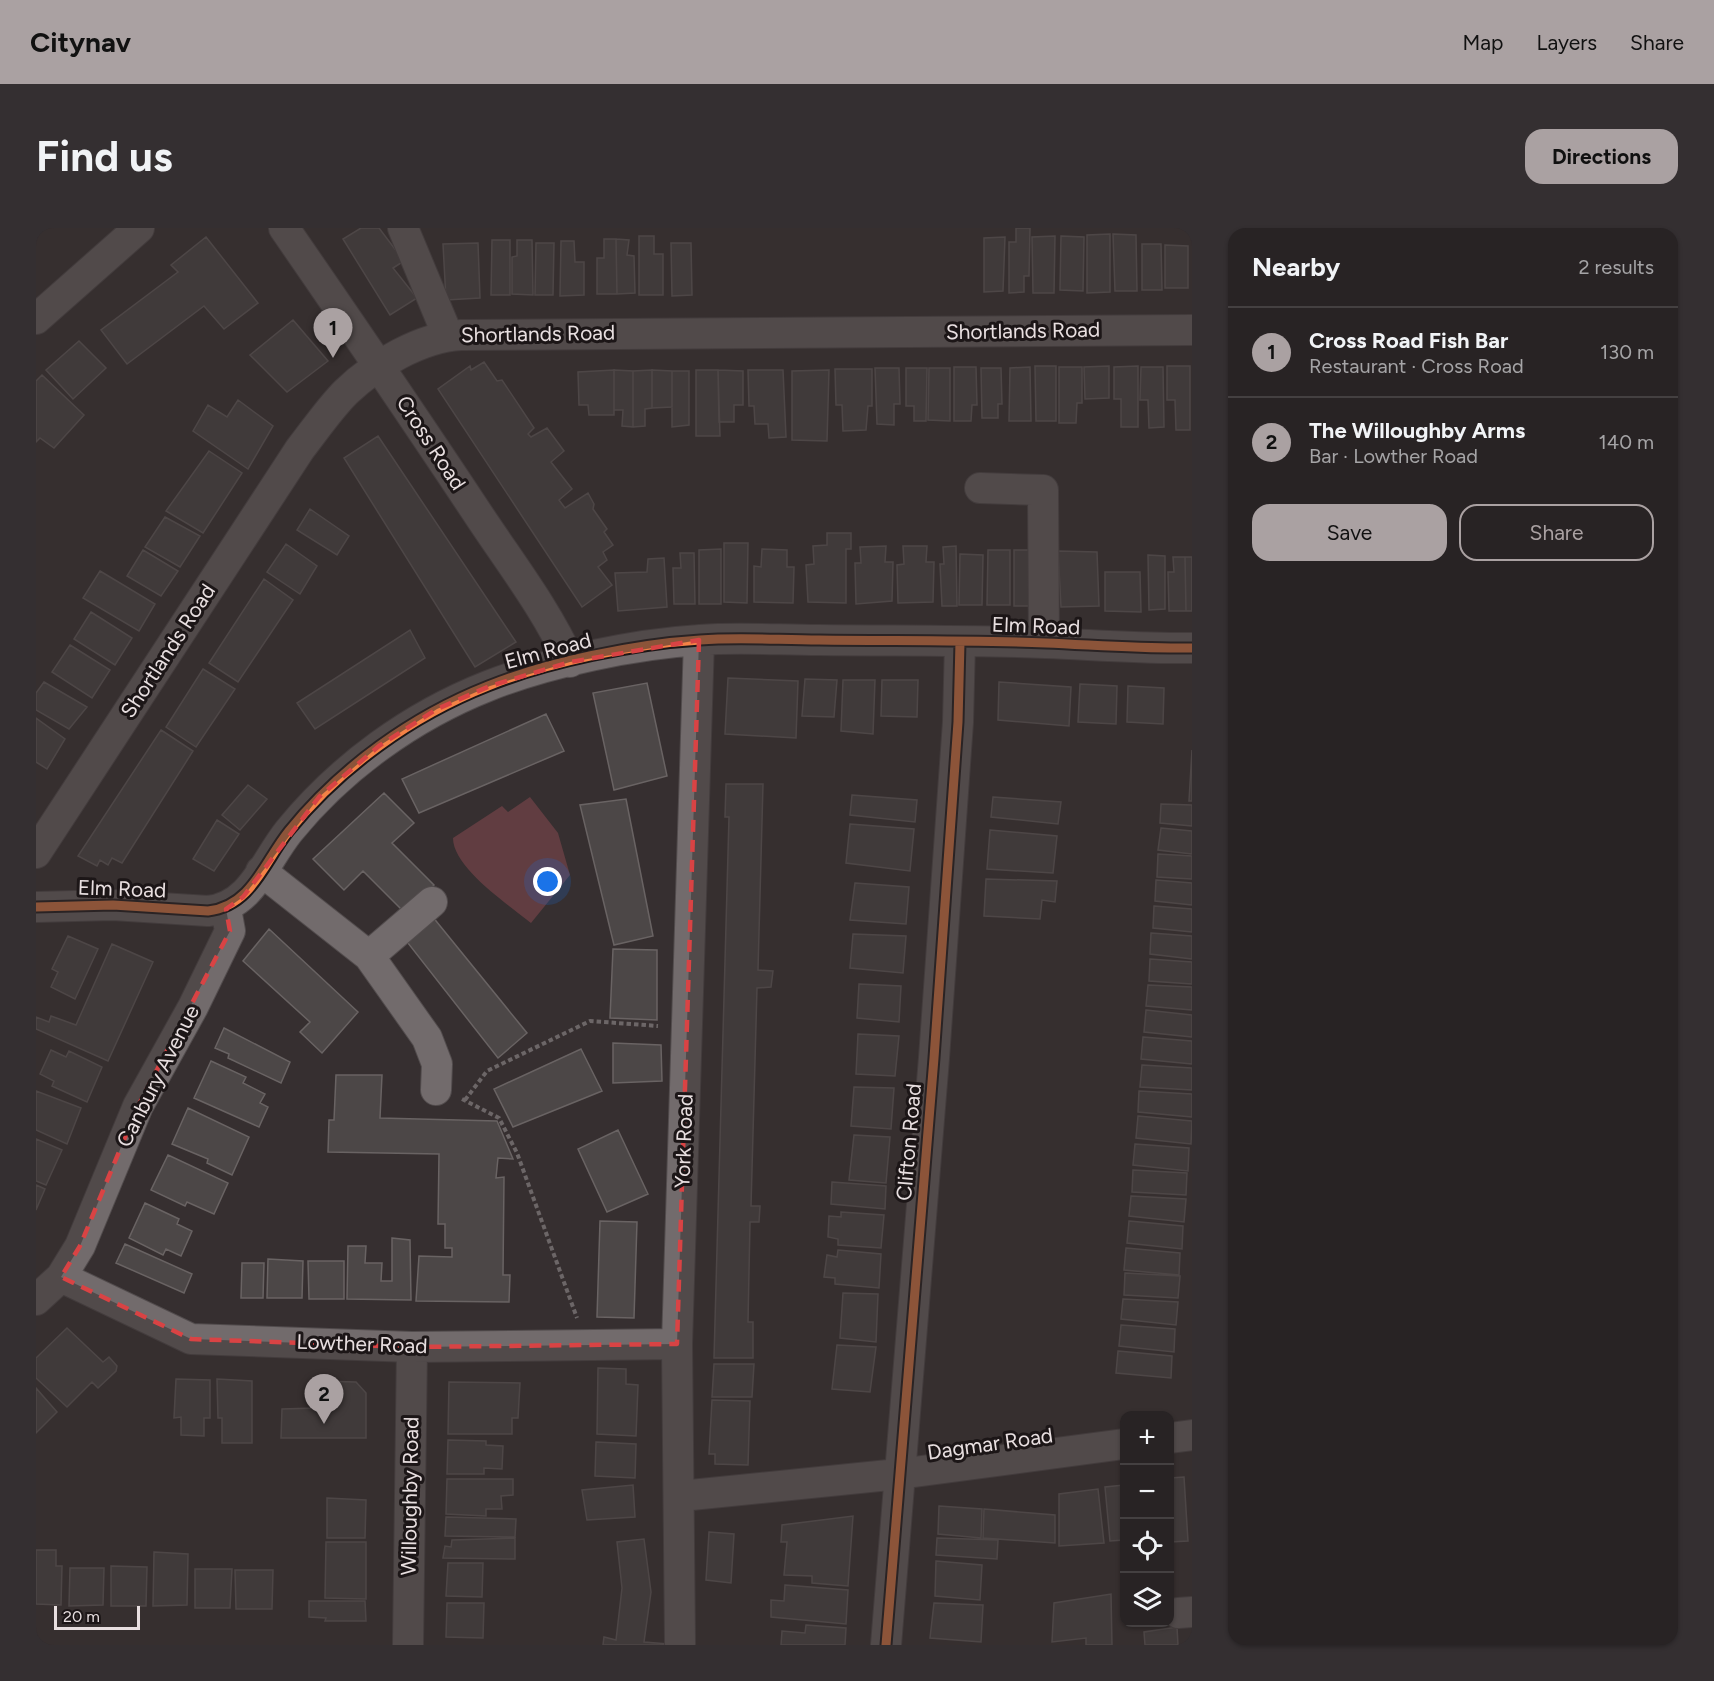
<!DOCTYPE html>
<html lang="en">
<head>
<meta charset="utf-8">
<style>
  :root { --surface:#282324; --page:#342f31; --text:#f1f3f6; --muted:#a5a4a6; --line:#444041; --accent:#aaa1a2 }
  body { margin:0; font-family:Figtree,sans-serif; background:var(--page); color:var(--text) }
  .controls { position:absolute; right:18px; bottom:18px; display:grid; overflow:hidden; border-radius:12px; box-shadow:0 2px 4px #0004 }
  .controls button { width:54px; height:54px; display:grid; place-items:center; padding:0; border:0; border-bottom:2px solid var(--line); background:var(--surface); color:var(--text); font:30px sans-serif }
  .scale { position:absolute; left:18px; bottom:15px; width:86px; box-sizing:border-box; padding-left:6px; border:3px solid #e8dfe0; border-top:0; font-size:16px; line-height:21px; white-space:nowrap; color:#e8dfe0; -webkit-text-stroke:4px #1c1617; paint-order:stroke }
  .you { position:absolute; left:512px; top:654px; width:21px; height:21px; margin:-15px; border:4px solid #fff; border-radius:50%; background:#1a73e8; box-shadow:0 0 0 9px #1a73e833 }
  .badge { display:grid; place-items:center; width:39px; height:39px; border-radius:50%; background:var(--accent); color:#111; font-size:20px; font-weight:700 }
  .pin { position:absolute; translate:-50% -50px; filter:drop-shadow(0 2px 3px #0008) }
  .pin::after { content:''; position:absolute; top:32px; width:21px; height:18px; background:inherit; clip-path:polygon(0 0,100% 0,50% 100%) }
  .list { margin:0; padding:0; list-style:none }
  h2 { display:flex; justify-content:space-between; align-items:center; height:78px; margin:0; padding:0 24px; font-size:26px }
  h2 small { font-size:20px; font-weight:400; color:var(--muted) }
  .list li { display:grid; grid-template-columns:39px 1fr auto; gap:18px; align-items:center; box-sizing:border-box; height:90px; padding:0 24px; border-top:2px solid var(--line) }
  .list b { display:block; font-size:22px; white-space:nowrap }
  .list p { margin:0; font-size:20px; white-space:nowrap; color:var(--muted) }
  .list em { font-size:20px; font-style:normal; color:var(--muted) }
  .actions { display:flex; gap:12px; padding:18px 24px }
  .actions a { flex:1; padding:14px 0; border:2px solid var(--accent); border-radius:18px; text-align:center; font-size:21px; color:var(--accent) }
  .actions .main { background:var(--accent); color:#111 }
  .icon { flex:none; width:33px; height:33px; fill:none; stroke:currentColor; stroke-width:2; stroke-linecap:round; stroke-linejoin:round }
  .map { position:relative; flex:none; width:1156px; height:1417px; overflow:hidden; border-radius:18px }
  header { display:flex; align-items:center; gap:36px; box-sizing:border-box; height:84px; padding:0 30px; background:var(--accent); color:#111 }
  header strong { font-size:28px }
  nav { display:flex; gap:33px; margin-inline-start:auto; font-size:21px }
  .intro { display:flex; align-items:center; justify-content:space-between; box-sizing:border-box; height:144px; padding:0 36px }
  h1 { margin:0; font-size:42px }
  .button { padding:15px 27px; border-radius:18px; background:var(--accent); color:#111; font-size:21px; font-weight:700 }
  main { display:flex; gap:36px; padding:0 36px }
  aside { flex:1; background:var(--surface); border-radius:18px; box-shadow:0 2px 4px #0004 }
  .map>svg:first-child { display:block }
</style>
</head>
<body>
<header>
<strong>Citynav</strong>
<nav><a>Map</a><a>Layers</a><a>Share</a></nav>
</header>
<div class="intro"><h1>Find us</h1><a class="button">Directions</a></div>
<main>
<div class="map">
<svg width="1156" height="1417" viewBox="0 0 1156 1417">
  <rect width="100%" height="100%" fill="#362f30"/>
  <path fill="#613d41" d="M494,569L522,605L534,647L495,695C473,677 417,640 417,610L466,578L472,584Z"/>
  <path fill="#4c4747" stroke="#696363" stroke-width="1.5" d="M325,0H343L368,33L357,40L381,70L354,87L307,11Z
    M980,0H994L993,48H988V64L973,65V14H980Z
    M1074,6V64L1051,65V7Z
    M1077,6L1100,7L1101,63H1079Z
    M603,8H618V26H627V67H603Z
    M1019,8L1018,65H997L996,9Z
    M1025,8L1048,9L1047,63L1024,62Z
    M170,9L222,75L188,101L168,78L91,136L65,102L142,44L135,37Z
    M969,9L967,63L948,64V10Z
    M568,11H580L581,66H561V30H568Z
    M580,11L593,12L591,27L598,28L599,65L581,66Z
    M456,12H474V67H455Z
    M481,12H496L497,67L476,66V29L481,28Z
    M525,13H538L539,34H548V67L524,68Z
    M442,15L444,70L410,72L407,16Z
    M500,15H518L517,67H499Z
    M635,15H655L656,67L636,68Z
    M1106,16H1125L1126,62H1106Z
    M1129,17L1152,18V60H1129Z
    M257,92L292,133L251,164L214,127Z
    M43,113L70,140L37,171L10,142Z
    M448,134L461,153L466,152L498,200L492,206L495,209L511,200L528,223L515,234L536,261L523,272L529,280L552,265L558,276L557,281L571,301L568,304L577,317L567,324L571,332L562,339L576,357L546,379L402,161L434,138L435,142Z
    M999,138H1020V193H1000Z
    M1073,138V170L1049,171L1048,139Z
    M1102,138V199H1085V171H1078V139Z
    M1131,138H1154V202H1140L1139,172H1131Z
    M918,139H940L941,177H936L935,193H918Z
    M994,139L995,193H973L974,140Z
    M1023,139H1046V175H1041L1040,195H1023Z
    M1105,139H1127L1128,199L1113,200L1112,172H1104Z
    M839,140H863L864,176H858V197L841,196Z
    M870,140H891L890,193H878V178H870Z
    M893,140H914V193L892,192Z
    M945,140H965L966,176H962V190H946Z
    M799,141H836V178H832L830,202L807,203L806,177H800Z
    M578,142V187H553L552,177H543L542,144Z
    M578,142L597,143V199L586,198L587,182H578Z
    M616,142V180L609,181V198L597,199V143Z
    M616,142L636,143V179L616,180Z
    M660,142H682L684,208H660Z
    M682,142L707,143V177H698V194H683Z
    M712,142H747L750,209L733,210L732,196H719L718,178H713Z
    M793,142L791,213L756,212V143Z
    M636,143H653V197L636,199Z
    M6,147L48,187L18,220L4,210L0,214V153Z
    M202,172L237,198L212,241L157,203L172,177L191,189Z
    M342,208L480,414L439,439L308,230Z
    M173,223L206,245L167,305L130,283Z
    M274,281L313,308L301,327L261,302Z
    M129,289L164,308L144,339L109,319Z
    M791,305H815V321H810V375L772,374L770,337L778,336L777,318L791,317Z
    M688,315H712L711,375L688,374Z
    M250,316L281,338L264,366L231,344Z
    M850,318L849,334H857L856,373L820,376L819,335H825L824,319Z
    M867,318H891L890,334H898L897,374L862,375L861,337L868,336Z
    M920,318L921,378H906L904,336H908L907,319Z
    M685,321V376H663V322Z
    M726,321L751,322V339H758L757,375L718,374V338L725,339Z
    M107,322L142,343L125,368L91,348Z
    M952,322H974V377H951Z
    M978,322H1002V378H978Z
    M1022,323L1061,324L1063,378L1025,379Z
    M644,325H658L659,376H638L637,340H645Z
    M924,326L947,327L946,377H923Z
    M1112,327L1129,328V381L1113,382Z
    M1137,329H1149L1150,383H1133L1132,344H1138Z
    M1149,329H1156V383H1150Z
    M628,330L631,379L582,383L579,345L611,344L612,331Z
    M64,343L119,376L103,403L47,370Z
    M1069,344H1104L1105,384L1069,383Z
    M228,351L257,372L202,454L173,435Z
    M55,384L96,410L79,437L38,411Z
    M374,402L389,430L279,501L261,475Z
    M34,417L74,442L56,470L16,444Z
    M167,441L199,461L160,519L130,499Z
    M692,450L762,453L760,510L689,506Z
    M769,451L801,452L798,489L766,488Z
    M807,452H839L837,506L805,503Z
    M846,452H882L881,489L845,488Z
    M8,454L51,479L33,501L0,482V465Z
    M963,454L1035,459L1033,498L962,492Z
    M611,455L631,548L578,562L557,465Z
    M1044,456L1081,458L1080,496L1042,494Z
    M1092,458L1128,460L1127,496L1091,494Z
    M510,486L528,523L383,585L366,551Z
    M0,490L29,511L11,541L0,534Z
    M125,502L157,523L86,635L76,630L72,637L64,632L61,638L42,628Z
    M1156,522V573H1153Z
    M690,556H727L722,742L737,743L735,759L721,760L715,978H724L723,994H714L712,1094H717V1130H678L693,589H689Z
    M212,557L231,571L204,602L186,587Z
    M348,565L378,595L356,615L398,657L369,685L327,643L308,662L277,631Z
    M816,567L881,572L879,594L814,587Z
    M957,569L1025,574L1022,596L955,589Z
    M590,571L617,708L578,717L544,577Z
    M1125,576L1156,577V598L1124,595Z
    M181,592L203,606L178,643L157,631Z
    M814,596L878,601L874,643L810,635Z
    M1125,600L1156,603V626L1122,622Z
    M954,602L1021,608L1017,645L951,641Z
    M1122,626L1156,628V651L1121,649Z
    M950,651L1021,653L1019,674L1006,672L1004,691L948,688Z
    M1120,652L1156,655V677L1119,673Z
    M819,655L873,659L870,696L814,692Z
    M1118,678L1156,681V704L1117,700Z
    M396,688L491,805L462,830L368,710Z
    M233,701L322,784L286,825L264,804L274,794L207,733Z
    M1115,705L1156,708V731L1114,726Z
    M817,706L870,708L867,745L814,740Z
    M32,708L62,721L39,771L15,759L22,744L16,741Z
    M76,716L117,734L72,833L0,801V789L13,794L15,788L40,797Z
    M577,721L621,722V792L574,790Z
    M1114,731L1156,734V756L1113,753Z
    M823,756L865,758L863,794L821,790Z
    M1112,757L1156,759V782L1110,778Z
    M1110,782L1156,787V809L1108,804Z
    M188,800L254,834L245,855L192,830L193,826L179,820Z
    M822,806L863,808L859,848L820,846Z
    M1107,809L1156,813V836L1105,831Z
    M577,815L625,817L626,853L577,855Z
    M545,821L566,863L477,899L458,861Z
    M15,822L30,829L33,823L66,839L51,874L16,858L18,853L4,846Z
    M175,833L210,849L207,855L229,866L224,875L232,879L223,899L158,870Z
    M1106,837L1156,840V862L1104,859Z
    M300,847H346L344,890L461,893L477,931L462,930L460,950L468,949L467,1047H474L473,1074L380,1073L383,1028L416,1029V1020H409V996H402L403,926L292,924L293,892H298Z
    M818,859L858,860L855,901L815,898Z
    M0,863L45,880L31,916L0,902Z
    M1103,863L1156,866V889L1102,884Z
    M152,880L213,909L196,947L171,935L172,931L136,916Z
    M1102,888L1156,893L1155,916L1100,910Z
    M582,902L612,966L571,984L542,921Z
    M818,907L854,909L850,955L813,952Z
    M0,911L26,922L10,957L0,953Z
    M1099,916L1153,920L1152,943L1097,937Z
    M132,927L192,955L178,986L151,974L149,978L115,962Z
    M1097,942L1151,945L1150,967L1096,964Z
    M796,954L850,958L849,981L795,976Z
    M0,957L9,961L0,982Z
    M1095,968L1150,971L1148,994L1093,988Z
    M109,975L143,991L141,996L156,1003L145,1028L130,1021L127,1027L93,1010Z
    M805,984L848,987L845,1020L802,1017V1011L792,1009L793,988L805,989Z
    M564,993L601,994L598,1090L561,1089Z
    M1093,993L1147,998L1146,1021L1091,1015Z
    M356,1010L374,1012L375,1072L311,1071L312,1018H330L329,1035H346L345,1053H356Z
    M89,1016L156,1046L148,1065L80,1035Z
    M1090,1020L1144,1025L1143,1047L1088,1042Z
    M802,1022L845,1026L843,1060L799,1056V1050L788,1049L791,1027L801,1029Z
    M232,1031L267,1033L266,1070H231Z
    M272,1033H308V1071H273Z
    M206,1035H228L227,1070H205Z
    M1089,1045L1144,1048L1142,1070L1088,1067Z
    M807,1065L842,1066L840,1114L804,1110Z
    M1087,1071L1142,1074L1140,1097L1085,1091Z
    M1085,1097L1139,1101L1138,1124L1083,1118Z
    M31,1100L67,1134L73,1129L81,1138L80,1143L62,1160L56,1154L31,1179L0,1150V1130Z
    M801,1117L840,1119L834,1164L796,1161Z
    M1082,1123L1136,1128L1135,1150L1080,1145Z
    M678,1136H718L716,1169H676Z
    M562,1140L590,1141V1156L602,1157L600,1208L561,1206Z
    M140,1151L174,1152V1190H168V1208L145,1207V1189L138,1190Z
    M181,1151L216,1153V1215H186V1190H182Z
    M282,1153L320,1154L330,1165V1210H245L246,1181L280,1180Z
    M413,1154L484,1155L482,1190H476V1206H412Z
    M0,1160L21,1184L0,1205Z
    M676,1172L714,1173L712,1237L679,1236V1226H673Z
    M412,1212L450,1213V1217L467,1218L466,1241L448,1240V1246H411Z
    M560,1214L600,1216L599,1250L559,1248Z
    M1148,1249L1152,1313L1134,1314V1250Z
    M411,1251H477V1267L465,1268L466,1281H450V1288L410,1286Z
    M597,1257L599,1289L551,1292L546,1262Z
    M1088,1257V1312L1074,1313L1069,1259Z
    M1062,1261L1068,1315L1023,1318V1266Z
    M291,1270L330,1272L329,1310H291Z
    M903,1278L946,1281L945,1310L902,1306Z
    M948,1281L1019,1287V1315L947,1310Z
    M817,1288L812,1358L776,1355V1348L748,1347L751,1314H745L746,1297Z
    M410,1289L480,1291L479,1309L409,1308Z
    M673,1304L698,1306L695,1355L670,1352Z
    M479,1310V1331L407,1330L409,1318L415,1319L416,1312Z
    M901,1310L962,1312L961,1331L900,1327Z
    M608,1311L615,1364L608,1414L645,1417H567L568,1409L580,1412L586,1360L581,1314Z
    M290,1314H330V1371L289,1370Z
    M0,1322H20V1338H26L25,1377L0,1376Z
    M118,1324L152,1326L151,1377L117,1378Z
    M900,1333L946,1337L944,1372L899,1368Z
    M412,1335H447L446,1369L410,1368Z
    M75,1338L111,1339L110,1378H75Z
    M34,1340H68L67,1377L33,1378Z
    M159,1341H196L194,1380H159Z
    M199,1342H237L236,1381H200Z
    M749,1357L812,1362L810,1396L735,1389V1372L748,1373Z
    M1075,1366L1076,1417H1050V1410L1016,1414L1018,1375Z
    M273,1373H329L330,1393H289L290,1390L273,1389Z
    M411,1375H448L447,1410L410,1409Z
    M898,1375L947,1377L945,1414L894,1410Z
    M770,1397L810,1400L809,1417H745L746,1403L769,1405Z
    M1141,1399L1142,1417H1109L1108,1404Z"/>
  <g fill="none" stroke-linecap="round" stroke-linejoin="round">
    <g stroke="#524c4d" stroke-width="32">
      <path id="minor" d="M248,0C313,94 377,188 440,283C472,332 510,380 534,434
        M367,0L412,108
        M0,91L103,0
        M944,260L1007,262L1008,415
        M0,625L264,221C279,202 293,181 310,164C338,137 385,109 425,107L1156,102
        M225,643L333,728L391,810L401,836L400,862
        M0,679L77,677L172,683C216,678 228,634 253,603C305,539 376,488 452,458C512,434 599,416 664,412C703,409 743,412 783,412C858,413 934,412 1010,415C1059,417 1107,421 1156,420
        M333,728L396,674
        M25,1049L155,1111L376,1119L641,1116
        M0,1072L25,1049L44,1018L102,878L157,779L194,703L190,681
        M1134,1210L1156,1207
        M645,1268L863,1246L1088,1216
        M1142,1385L1156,1384
        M644,1415L641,1116L663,412
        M372,1417L376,1119
        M850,1417L898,830L922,494L924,414"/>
    </g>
    <path stroke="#6c6667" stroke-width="4" stroke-dasharray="4.5 3" stroke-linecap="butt" d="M426,871L463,890L481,925L541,1090
      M429,872L451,843L554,793L622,798"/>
    <use href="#minor" stroke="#726b6c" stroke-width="30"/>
    <g stroke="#1c1617" stroke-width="13">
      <path id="cycleway" d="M0,679L77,677L172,683C216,678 228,634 253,603C305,539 376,488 452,458C512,434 599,416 664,412C703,409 743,412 783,412C858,413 934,412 1010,415C1059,417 1107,421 1156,420
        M850,1417L898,830L922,494L924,414"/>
    </g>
    <use href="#cycleway" stroke="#f48246" stroke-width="9"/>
  </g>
  <path d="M0 0H1156V1417H0ZM663,412L641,1116L376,1119L155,1111L25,1049L44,1018L102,878L194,703L190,681L207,669L283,569L343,518L401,481L454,458L534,434Z" fill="#362f30" fill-opacity=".55" fill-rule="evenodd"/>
  <path fill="none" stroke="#d94344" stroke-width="4.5" stroke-dasharray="12 8" stroke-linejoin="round" d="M663,412L641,1116L376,1119L155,1111L25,1049L44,1018L102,878L194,703L190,681L207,669L283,569L343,518L401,481L454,458L534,434Z"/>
  <g text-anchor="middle" stroke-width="6" stroke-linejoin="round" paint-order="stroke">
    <g font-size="21" fill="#e8dfe0" stroke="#1c1617">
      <text transform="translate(987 103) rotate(-1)" y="7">Shortlands Road</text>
      <text transform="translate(502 106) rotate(-1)" y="7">Shortlands Road</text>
      <text transform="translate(395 215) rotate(57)" y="7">Cross Road</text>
      <text transform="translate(1000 398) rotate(2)" y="7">Elm Road</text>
      <text transform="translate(132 423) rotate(-57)" y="7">Shortlands Road</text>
      <text transform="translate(512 423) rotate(-15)" y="7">Elm Road</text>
      <text transform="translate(86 661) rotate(2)" y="7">Elm Road</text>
      <text transform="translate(122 848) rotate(-63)" y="7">Canbury Avenue</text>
      <text transform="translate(648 913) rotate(-88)" y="7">York Road</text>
      <text transform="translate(873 914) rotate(-85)" y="7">Clifton Road</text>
      <text transform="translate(326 1116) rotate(2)" y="7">Lowther Road</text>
      <text transform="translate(954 1216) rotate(-8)" y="7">Dagmar Road</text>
      <text transform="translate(374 1268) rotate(-89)" y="7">Willoughby Road</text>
    </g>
  </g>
</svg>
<div class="controls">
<button>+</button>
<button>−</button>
<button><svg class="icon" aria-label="locate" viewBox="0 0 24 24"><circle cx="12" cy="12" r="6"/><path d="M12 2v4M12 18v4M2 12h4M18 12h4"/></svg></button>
<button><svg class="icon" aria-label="layers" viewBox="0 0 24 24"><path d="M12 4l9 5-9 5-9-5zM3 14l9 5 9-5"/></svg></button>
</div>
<div class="scale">20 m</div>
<div class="you"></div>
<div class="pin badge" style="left:297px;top:130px">1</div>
<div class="pin badge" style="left:288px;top:1196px">2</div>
</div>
<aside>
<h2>Nearby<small>2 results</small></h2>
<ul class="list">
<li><span class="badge">1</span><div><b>Cross Road Fish Bar</b><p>Restaurant · Cross Road</p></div><em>130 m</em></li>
<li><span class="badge">2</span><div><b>The Willoughby Arms</b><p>Bar · Lowther Road</p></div><em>140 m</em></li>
</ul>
<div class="actions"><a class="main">Save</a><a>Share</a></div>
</aside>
</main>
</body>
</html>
